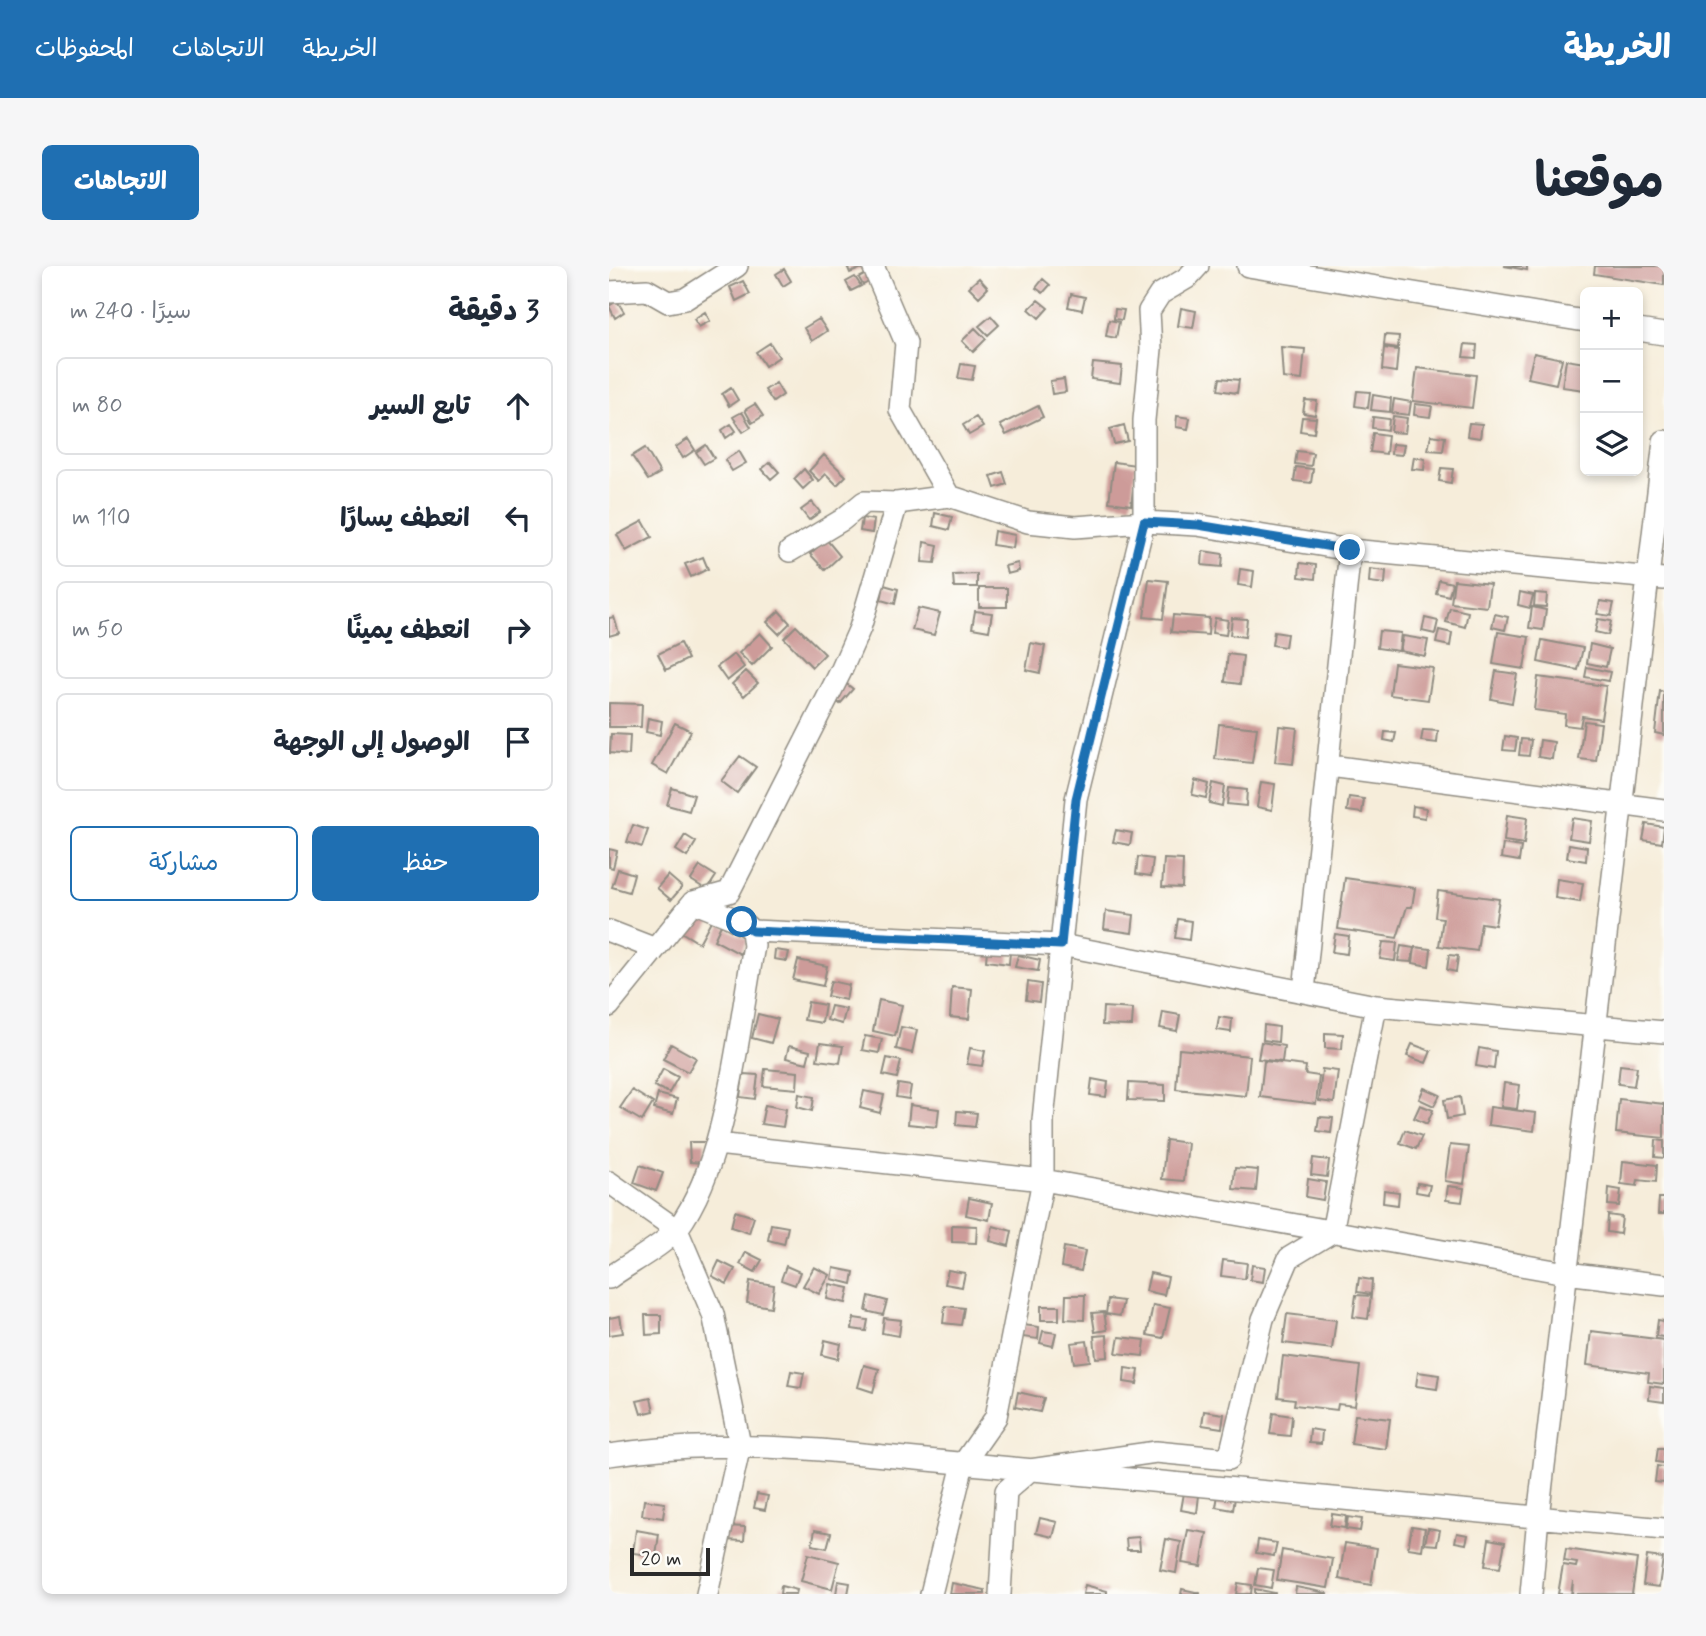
<!DOCTYPE html>
<html lang="ar">
<head>
<meta charset="utf-8">
<style>
  :root { --surface:#fff; --page:#f6f6f7; --text:#1f2937; --muted:#747a83; --line:#e0e1e3; --accent:#1f6fb2 }
  body { margin:0; font-family:Mynerve,"Playpen Sans Arabic",sans-serif; background:var(--page); color:var(--text); direction:rtl }
  .controls { position:absolute; right:21px; top:21px; display:grid; overflow:hidden; border-radius:10px; box-shadow:0 4px 10px #0003 }
  .controls button { width:63px; height:63px; display:grid; place-items:center; padding:0; border:0; border-bottom:2px solid var(--line); background:var(--surface); color:var(--text); font:35px sans-serif }
  .scale { position:absolute; left:21px; bottom:18px; width:80px; box-sizing:border-box; padding-left:7px; border:4px solid #2b2b2b; border-top:0; font-size:19px; line-height:24px; white-space:nowrap; color:#2b2b2b; -webkit-text-stroke:5px #fdfcf7; paint-order:stroke }
  .stop { position:absolute; width:21px; height:21px; margin:-16px; border:5px solid #1f6fb2; border-radius:50%; background:#fff }
  .stop.end { background:#1f6fb2; border-color:#fff; box-shadow:0 2px 7px #0008 }
  .list { margin:0; padding:0; list-style:none }
  h2 { display:flex; justify-content:space-between; align-items:center; height:91px; margin:0; padding:0 28px; font-size:30px }
  h2 small { font-size:23px; font-weight:400; color:var(--muted) }
  .list li { display:grid; grid-template-columns:46px 1fr auto; gap:21px; align-items:center; box-sizing:border-box; height:98px; margin:0 14px 14px; padding:0 14px; border:2px solid var(--line); border-radius:10px }
  .list b { display:block; font-size:26px; white-space:nowrap }
  .list em { font-size:23px; font-style:normal; color:var(--muted) }
  .actions { display:flex; gap:14px; padding:21px 28px }
  .actions a { flex:1; padding:16px 0; border:2px solid var(--accent); border-radius:10px; text-align:center; font-size:24px; color:var(--accent) }
  .actions .main { background:var(--accent); color:#fff }
  .icon { flex:none; width:38px; height:38px; fill:none; stroke:currentColor; stroke-width:2; stroke-linecap:round; stroke-linejoin:round }
  .map { position:relative; flex:none; width:1055px; height:1328px; overflow:hidden; direction:ltr; border-radius:10px }
  header { display:flex; align-items:center; gap:42px; box-sizing:border-box; height:98px; padding:0 35px; background:var(--accent); color:#fff }
  header strong { font-size:33px }
  nav { display:flex; gap:38px; margin-inline-start:auto; font-size:24px }
  .intro { display:flex; align-items:center; justify-content:space-between; box-sizing:border-box; height:168px; padding:0 42px }
  h1 { margin:0; font-size:49px }
  .button { padding:18px 32px; border-radius:10px; background:var(--accent); color:#fff; font-size:24px; font-weight:700 }
  main { display:flex; gap:42px; padding:0 42px }
  aside { flex:1; background:var(--surface); border-radius:10px; box-shadow:0 4px 10px #0003 }
  .map>svg:first-child { display:block }
</style>
</head>
<body>
<header>
<strong>الخريطة</strong>
<nav><a>الخريطة</a><a>الاتجاهات</a><a>المحفوظات</a></nav>
</header>
<div class="intro"><h1>موقعنا</h1><a class="button">الاتجاهات</a></div>
<main>
<div class="map">
<svg width="1055" height="1328" viewBox="0 0 1055 1328">
  <rect width="100%" height="100%" fill="#fdfcf7"/>
  <filter id="ink" filterUnits="userSpaceOnUse"><feTurbulence type="fractalNoise" baseFrequency=".0143" numOctaves="2"/><feDisplacementMap in="SourceGraphic" scale="14" xChannelSelector="R" yChannelSelector="G"/><feConvolveMatrix kernelMatrix="1 2 1 2 8 2 1 2 1" color-interpolation-filters="sRGB"/></filter>
  <filter id="wash" filterUnits="userSpaceOnUse"><feTurbulence type="fractalNoise" baseFrequency=".00686" numOctaves="4" result="noise"/><feDisplacementMap in="SourceGraphic" scale="28" xChannelSelector="R" yChannelSelector="G"/><feGaussianBlur stdDeviation="1.57" result="paint"/><feColorMatrix in="noise" values="0 0 0 0 0 0 0 0 0 0 0 0 0 0 0 0 0 1.4 0 .05"/><feComposite in="paint" operator="in"/></filter>
  <g filter="url(#wash)">
    <rect width="100%" height="100%" fill="#f6edda"/>
    <g id="blocks">
      <path fill="#cd9b99" d="M238,0H258L241,7Z
        M895,0H918V4Z
        M986,0H1055V19L985,8Z
        M175,3L182,15L174,20L167,8Z
        M259,7L263,14L254,19L250,12Z
        M246,11L252,20L242,25L237,16Z
        M370,12L379,22L370,31L360,21Z
        M434,13L441,19L434,27L427,22Z
        M134,15L141,28L127,35L121,21Z
        M462,28L476,31L473,44L459,41Z
        M429,34L439,42L430,52L420,43Z
        M8,35L15,46L6,52L0,40Z
        M572,42L587,45L584,62L569,60Z
        M506,43L515,44L513,54L505,53Z
        M96,46L101,55L90,61L85,53Z
        M382,50L390,59L379,69L370,60Z
        M210,53L218,65L203,75L195,62Z
        M500,54L510,56L507,72L497,70Z
        M366,62L377,73L364,86L353,75Z
        M776,69L790,70L789,82L775,80Z
        M161,77L170,91L156,100L147,86Z
        M856,78L868,79L867,92L854,91Z
        M672,81L696,83L693,114L674,112Z
        M775,82L789,84L787,106L773,104Z
        M925,87L953,93L947,118L919,112Z
        M957,94L976,97V124L953,121Z
        M484,97L513,100L511,117L482,113Z
        M352,98L366,100L363,114L349,112Z
        M808,102L867,109L863,142L804,135Z
        M611,112L630,114L628,127L609,124Z
        M455,113L457,126L443,128L441,115Z
        M167,117L174,129L164,136L156,124Z
        M122,122L129,134L120,140L113,128Z
        M748,125L761,126L759,142L746,140Z
        M764,129L782,132L781,146L762,144Z
        M785,133L802,136L800,149L783,147Z
        M696,134L708,135L706,149L694,147Z
        M146,138L154,150L143,157L136,144Z
        M806,138L823,140L821,151L805,149Z
        M429,140L434,151L397,169L391,159Z
        M133,146L142,161L134,166L124,151Z
        M568,150L581,152L579,163L567,161Z
        M784,150L798,152L796,167L782,166Z
        M367,151L374,161L360,169L354,159Z
        M693,151L707,152L705,167L691,165Z
        M764,151L780,153L779,164L763,162Z
        M860,157L873,158L871,172L858,170Z
        M122,158L127,165L117,172L113,164Z
        M515,159L519,175L505,178L501,163Z
        M764,167L779,169L777,188L761,186Z
        M822,169L836,171L834,185L819,184Z
        M79,173L86,184L74,192L67,181Z
        M783,178L795,179L793,189L782,188Z
        M97,179L105,192L95,198L87,186Z
        M36,182L51,207L39,214L23,190Z
        M130,185L137,197L123,205L116,194Z
        M688,185L704,187L702,200L686,198Z
        M215,189L237,210L228,219L217,208L210,215L200,205Z
        M805,191L816,193L815,204L803,203Z
        M161,196L170,206L162,213L153,203Z
        M505,196L527,199L522,239L500,236Z
        M687,201L704,203L702,217L685,215Z
        M832,202L844,203L842,217L830,215Z
        M195,203L204,214L194,223L185,213Z
        M394,206L398,218L386,222L382,210Z
        M203,236L211,246L200,254L192,244Z
        M326,247L343,251L340,264L324,260Z
        M253,252L265,254L263,267L251,265Z
        M34,255L43,271L17,285L8,269Z
        M385,265L406,269L404,282L383,279Z
        M217,273L231,290L216,304L201,288Z
        M315,276L329,279L326,297L313,296Z
        M594,285L614,288L613,301L593,299Z
        M94,291L99,303L82,311L76,298Z
        M409,297L410,305L398,308L396,300Z
        M691,297L707,299L706,313L690,311Z
        M631,303L645,305L643,321L629,319Z
        M761,303L777,305L776,318L760,316Z
        M368,308V321H345L344,309Z
        M540,313L559,315L554,353L535,351Z
        M830,314L843,317L840,330L827,327Z
        M845,314L881,318L878,341L842,337Z
        M275,319L289,323L286,338L272,334Z
        M370,322H398V341H370Z
        M911,326L924,329L921,342L909,339Z
        M926,327L938,328L937,341L925,340Z
        M991,335L1005,337L1002,350L988,348Z
        M923,341L937,344L934,364L920,362Z
        M309,342L331,347L325,369L303,364Z
        M841,342L859,346L856,361L837,356Z
        M170,345L181,357L170,368L158,356Z
        M366,345L383,347L380,365L363,362Z
        M886,348L899,351L896,364L883,361Z
        M564,349L600,352L599,369L562,366Z
        M5,351L10,367L0,370V352Z
        M606,352L619,354L617,369L603,367Z
        M623,352L638,353L636,371L621,369Z
        M816,352L829,355L826,368L813,365Z
        M989,353L1002,355L999,369L986,366Z
        M187,360L216,388L203,401L175,372Z
        M830,364L843,367L841,380L827,377Z
        M770,365L792,367L790,385L768,382Z
        M665,366L678,368L676,381L663,379Z
        M889,366L920,371L915,403L884,398Z
        M151,367L163,380L143,400L130,387Z
        M794,370L819,374L816,390L791,385Z
        M933,374L974,382L969,404L929,396Z
        M71,377L79,393L57,404L49,388Z
        M422,377L436,380L431,407L417,404Z
        M981,378L1001,383L997,401L978,397Z
        M125,388L135,401L118,415L108,401Z
        M619,388L634,390L631,418L616,416Z
        M785,397L824,402L819,434L781,429Z
        M978,401L1001,406L999,415L976,411Z
        M137,405L149,417L135,430L123,418Z
        M887,405L908,408L903,437L882,433Z
        M929,411L997,420L992,453L973,450L971,461L955,459L956,448L925,444Z
        M234,415L244,423L231,438L221,429Z
        M1051,425L1055,426V469L1046,467Z
        M0,437L33,438L32,461H0Z
        M39,452L53,455L51,469L37,466Z
        M975,455L992,457L987,495L970,493Z
        M66,457L82,465L59,508L43,499Z
        M610,458L648,462L643,497L606,493Z
        M670,460L688,462L684,498L666,496Z
        M814,464L829,465L828,477L812,475Z
        M776,466L787,467L785,476L775,474Z
        M2,468L21,469L20,489L1,487Z
        M896,470L908,472L906,485L894,484Z
        M912,473L922,474L920,490L910,489Z
        M931,474L945,476L943,493L929,491Z
        M131,490L147,501L128,527L112,515Z
        M586,514L600,518L597,532L583,529Z
        M652,516L666,518L663,544L648,541Z
        M604,517L616,520L613,540L600,537Z
        M63,522L85,529L80,545L58,539Z
        M620,522L638,524L637,540L618,538Z
        M740,531L755,533L753,547L738,545Z
        M804,540L817,542L816,552L803,550Z
        M898,549L918,552L915,578L895,575Z
        M963,552L983,555L980,575L960,572Z
        M1037,558L1055,561L1053,577L1034,574Z
        M24,559L39,564L33,581L18,576Z
        M507,564L523,567L521,579L504,576Z
        M76,569L87,576L78,591L67,584Z
        M894,578L912,581L910,595L892,592Z
        M960,578L978,581L977,595L958,592Z
        M0,583L8,585L4,602L0,601Z
        M529,591L544,593L542,610L527,608Z
        M555,593L574,594L573,622L553,621Z
        M91,600L107,610L98,624L82,614Z
        M9,603L25,608L20,626L3,621Z
        M59,609L73,621L62,634L48,622Z
        M736,612L806,622L803,641H798L788,672L729,663Z
        M948,613L974,617L971,636L946,632Z
        M829,625L890,633L886,659L872,657L868,685L830,680L834,652L826,651Z
        M85,643L103,653L90,677L72,666Z
        M497,645L525,649L523,667L495,663Z
        M569,653L582,655L580,674L566,672Z
        M112,659L139,674L131,688L105,674Z
        M726,668L740,670L738,688L723,686Z
        M774,676L788,677L786,695L771,693Z
        M792,680L805,682L803,696L789,695Z
        M806,681L822,683L820,700L804,697Z
        M166,684L180,686L178,695L165,693Z
        M378,684L401,686L400,698L377,695Z
        M409,689L431,694L429,705L406,701Z
        M840,689L849,690L847,706L838,704Z
        M189,694L218,700L214,720L184,714Z
        M222,715L240,719L237,734L218,730Z
        M419,716L432,718L430,736L417,734Z
        M343,721L363,723L360,753L341,751Z
        M270,734L293,739L286,770L264,765Z
        M199,736L216,739L213,757L195,754Z
        M222,740L237,743L233,758L218,754Z
        M494,741L524,743L523,760L493,759Z
        M554,746L571,749L568,765L551,762Z
        M149,748L169,753L162,777L143,772Z
        M610,751L623,753L622,766L608,764Z
        M655,759L670,761L669,776L654,774Z
        M292,761L308,764L303,787L287,783Z
        M716,767L734,768L733,783L716,782Z
        M256,770L273,773L270,787L253,784Z
        M652,776L675,780L673,796L649,793Z
        M211,777L234,780L231,797L208,794Z
        M62,778L87,792L79,806L54,793Z
        M803,778L822,785L817,797L798,790Z
        M180,780L201,785L198,797L177,792Z
        M361,782L376,785L373,800L358,798Z
        M870,782L887,785L885,803L867,800Z
        M570,783L641,790L637,830L567,823Z
        M278,792L292,795L288,812L274,809Z
        M655,795L697,800L696,808L710,810L707,838L651,831Z
        M1011,799L1028,801L1025,820L1009,818Z
        M54,803L69,811L60,827L45,820Z
        M156,803L189,806L188,823L154,820Z
        M713,803L729,805L725,837L710,835Z
        M134,808L149,809L146,833L131,831Z
        M483,813L499,816L497,831L481,829Z
        M520,817L556,819V835L519,834Z
        M895,817L911,819L908,843L892,841Z
        M289,818L302,820L300,833L287,831Z
        M815,822L831,829L825,840L810,833Z
        M23,824L44,837L33,855L11,842Z
        M255,825L275,829L271,847L251,842Z
        M49,828L68,833L64,848L45,843Z
        M190,828L205,831L203,845L188,841Z
        M851,831L854,850L838,853L835,834Z
        M1010,833L1055,838V872L1007,867Z
        M156,839L177,843L174,861L152,858Z
        M301,839L330,843L328,861L299,858Z
        M811,839L824,844L818,858L805,852Z
        M881,841L927,847L925,865L879,859Z
        M348,845L368,847L366,861L347,859Z
        M710,851L724,852L722,867L708,865Z
        M796,864L813,870L807,883L791,877Z
        M557,874L579,877L575,915L553,913Z
        M1047,874L1055,875V892L1046,891Z
        M80,876H96V897L81,896Z
        M841,879L860,881L855,918L836,915Z
        M704,892L720,894L718,911L702,909Z
        M1014,895L1048,899L1047,916L1029,914L1028,920L1012,918Z
        M31,899L54,907L47,925L25,917Z
        M626,902L649,904L647,925L624,923Z
        M699,913L717,916L714,934L697,931Z
        M808,917L821,919L819,928L807,926Z
        M839,920L855,922L853,936L837,934Z
        M1000,922L1012,924L1010,940L999,939Z
        M775,924L790,926L789,939L774,937Z
        M360,932L383,937L380,954L357,949Z
        M1050,932H1055V948H1049Z
        M126,945L145,951L140,967L122,961Z
        M999,949L1013,951L1011,968L998,966Z
        M162,958L179,961L175,978L159,974Z
        M343,959L368,960L367,977L343,976Z
        M384,960L403,965L400,980L381,975Z
        M455,981L476,985L472,1005L452,1001Z
        M137,986L153,994L146,1006L131,998Z
        M614,994L638,997L636,1013L612,1010Z
        M110,995L126,1003L118,1018L103,1010Z
        M643,999L656,1001L654,1016L641,1014Z
        M177,1000L191,1006L186,1019L172,1014Z
        M205,1001L221,1009L210,1028L194,1020Z
        M225,1002L245,1006L243,1018L223,1013Z
        M339,1004L356,1007L353,1021L336,1018Z
        M541,1007L559,1011L555,1029L537,1025Z
        M750,1012L763,1014L762,1028L748,1026Z
        M141,1015L165,1019L162,1041L138,1037Z
        M221,1018L240,1022L237,1037L218,1033Z
        M457,1029H476L475,1054L456,1053Z
        M747,1029L762,1030L759,1053L744,1051Z
        M260,1030L278,1035L274,1049L257,1045Z
        M499,1033L514,1035L511,1050L497,1048Z
        M544,1039L561,1042L554,1072L538,1069Z
        M336,1040L355,1042L352,1059L334,1057Z
        M432,1040H450V1054H432Z
        M495,1046L498,1064L486,1066L483,1047Z
        M678,1048L727,1054L723,1083L674,1077Z
        M36,1049H52V1068L37,1069Z
        M11,1050L14,1067L0,1069V1052Z
        M245,1052L259,1054L257,1065L243,1063Z
        M275,1052L292,1054L290,1070L273,1067Z
        M1049,1054L1055,1055V1071L1047,1070Z
        M414,1059L430,1061L429,1073L413,1071Z
        M434,1065L447,1067L444,1080L431,1077Z
        M982,1065L1055,1074V1118L1039,1116L1040,1107L978,1099Z
        M498,1069L499,1091L487,1092L485,1070Z
        M510,1071L536,1074L534,1090L507,1087Z
        M216,1074L232,1078L229,1093L213,1089Z
        M478,1075L481,1095L465,1097L462,1077Z
        M674,1090L751,1100L746,1140L729,1138L728,1144L685,1139L686,1133L669,1131Z
        M255,1099L270,1103L264,1126L249,1121Z
        M516,1102L530,1104L528,1118L515,1116Z
        M182,1105L195,1107L192,1122L179,1120Z
        M809,1106L830,1109L828,1123L807,1120Z
        M1041,1120L1055,1122V1136L1040,1134Z
        M409,1126L435,1132L431,1146L406,1141Z
        M42,1132L45,1145L32,1148L28,1135Z
        M595,1145L615,1148L613,1162L593,1159Z
        M664,1147L683,1150L681,1170L661,1168Z
        M746,1149L781,1153L777,1183L742,1178Z
        M701,1163L713,1165L712,1178L700,1177Z
        M1049,1182H1055V1197L1047,1196Z
        M1048,1200L1055,1201V1217L1046,1216Z
        M575,1227L590,1229L588,1247L572,1244Z
        M148,1228L159,1230L156,1244L145,1242Z
        M609,1229L626,1232L624,1244L607,1241Z
        M35,1234L56,1237L54,1252L33,1249Z
        M723,1248L737,1250L736,1262L721,1260Z
        M739,1251L753,1253L751,1265L737,1263Z
        M431,1252L448,1256L444,1271L427,1267Z
        M117,1260L136,1261L135,1275L116,1274Z
        M803,1260L816,1262L813,1284L799,1282Z
        M819,1262L831,1264L828,1279L816,1278Z
        M27,1264L50,1268L47,1290L24,1287Z
        M206,1264L222,1267L218,1282L203,1279Z
        M579,1264L598,1267L592,1300L573,1297Z
        M848,1267L859,1269L857,1278L846,1276Z
        M530,1271L531,1284H518L517,1272Z
        M557,1273L572,1276L567,1307L551,1304Z
        M880,1273L896,1276L891,1302L876,1300Z
        M649,1274L668,1277L665,1290L647,1287Z
        M736,1277L768,1282L762,1319L730,1313Z
        M957,1283L1028,1293L1023,1328H963L964,1315L962,1328H949L954,1299L967,1301L968,1297L955,1295Z
        M673,1284L724,1293L719,1322L668,1314Z
        M199,1288L230,1296L223,1323L192,1315Z
        M1038,1290L1054,1292L1050,1321L1034,1319Z
        M649,1302L665,1304L662,1322L646,1319Z
        M229,1315L241,1317L239,1328H227Z
        M343,1317L376,1324V1328H341Z
        M629,1317L643,1319L642,1328H627Z
        M476,1319L498,1325V1328H474Z
        M172,1320L188,1324L187,1328H171Z
        M687,1321L718,1327V1328H686Z
        M573,1323L591,1327V1328H572Z
        M646,1323L666,1327V1328H646Z"/>
    </g>
  </g>
  <g filter="url(#ink)">
    <use href="#blocks" fill-opacity="0" stroke="#908c82" stroke-width="2"/>
    <g fill="none" stroke-linecap="round" stroke-linejoin="round">
      <g stroke="#908c82" stroke-width="24">
        <path id="minor" d="M264,0L297,77L291,144L340,230
          M639,0L976,55
          M0,26L38,24L59,36L76,33L128,0
          M1029,64L1055,68
          M181,285L233,254L255,236L288,237L340,230L419,256L466,261L535,256L588,259L741,284L1055,313
          M721,500L1055,544
          M0,665L44,682
          M143,665L452,679L767,740L1055,766
          M695,725L741,284
          M0,740L84,636L120,626L232,405L251,362L288,237
          M108,878L434,914L957,1007L1055,1019
          M0,916L68,964L104,1048L131,1179L98,1328
          M0,1012C19,998 56,979 69,962C119,894 129,763 145,680L143,665L133,656L84,636
          M0,1189C71,1178 140,1179 211,1184L1055,1263
          M322,1328L354,1198L387,1151L434,914V854L467,533L535,256V154L542,83L540,45L551,28L578,12L589,0
          M391,1328L397,1225L421,1204L547,1186L620,1193L654,1053L680,992L723,966L767,740
          M922,1328L929,1251L1055,175"/>
      </g>
      <use href="#minor" stroke="#fff" stroke-width="21"/>
    </g>
  </g>
  <g fill="none" stroke-linecap="round" stroke-linejoin="round" filter="url(#ink)">
    <path stroke="#1f6fb2" stroke-width="9" d="M133,656L143,665L452,679L467,533L535,256L589,259L741,284"/>
  </g>
</svg>
<div class="controls">
<button>+</button>
<button>−</button>
<button><svg class="icon" aria-label="layers" viewBox="0 0 24 24"><path d="M12 4l9 5-9 5-9-5zM3 14l9 5 9-5"/></svg></button>
</div>
<div class="scale">20 m</div>
<div class="stop" style="left:133px;top:656px"></div>
<div class="stop end" style="left:741px;top:284px"></div>
</div>
<aside>
<h2>3 دقيقة<small>سيرًا · 240 m</small></h2>
<ul class="list">
<li><svg class="icon" aria-label="ahead" viewBox="0 0 24 24"><path d="M12 20V5M6 11l6-6 6 6"/></svg><div><b>تابع السير</b></div><em>80 m</em></li>
<li><svg class="icon" aria-label="left" viewBox="0 0 24 24"><path d="M17 20v-9H6M10 6l-5 5 5 5"/></svg><div><b>انعطف يسارًا</b></div><em>110 m</em></li>
<li><svg class="icon" aria-label="right" viewBox="0 0 24 24"><path d="M7 20v-9h11M14 6l5 5-5 5"/></svg><div><b>انعطف يمينًا</b></div><em>50 m</em></li>
<li><svg class="icon" aria-label="arrive" viewBox="0 0 24 24"><path d="M6 21V4h12l-3 4 3 4H6"/></svg><div><b>الوصول إلى الوجهة</b></div></li>
</ul>
<div class="actions"><a class="main">حفظ</a><a>مشاركة</a></div>
</aside>
</main>
</body>
</html>
